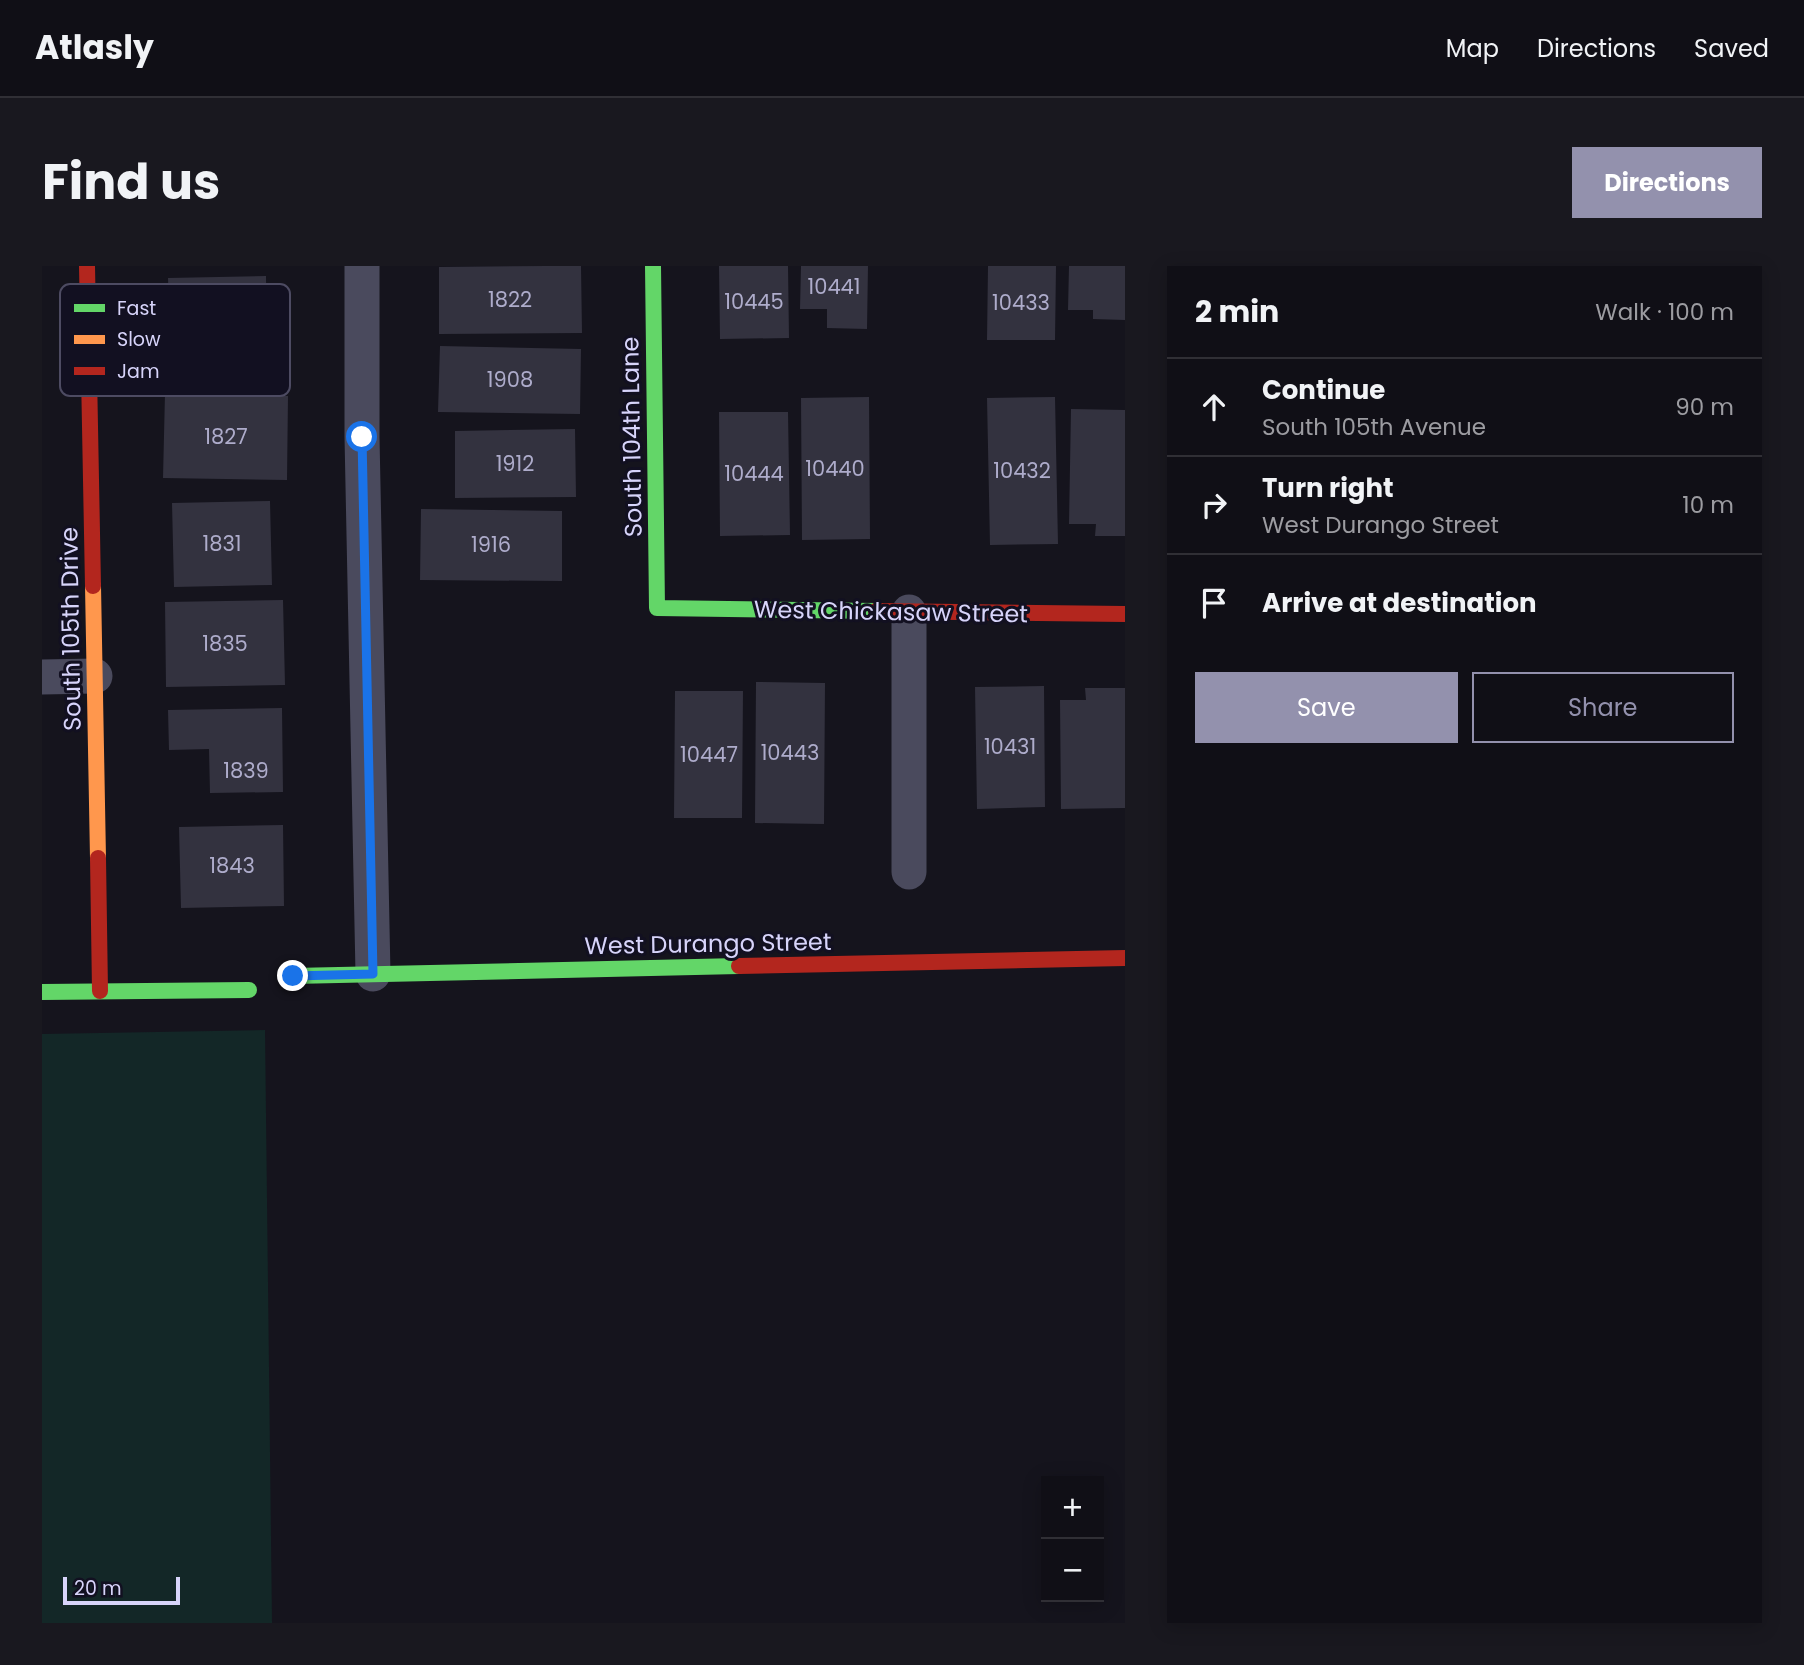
<!DOCTYPE html>
<html lang="en">
<head>
<meta charset="utf-8">
<style>
  :root { --surface:#100f16; --page:#19181f; --text:#f1f3f6; --muted:#9c9ca1; --line:#302f35; --accent:#9391ad }
  body { margin:0; font-family:Poppins,sans-serif; background:var(--page); color:var(--text) }
  .controls { position:absolute; right:21px; bottom:21px; display:grid; overflow:hidden; border-radius:0px; box-shadow:0 4px 18px #0003 }
  .controls button { width:63px; height:63px; display:grid; place-items:center; padding:0; border:0; border-bottom:2px solid var(--line); background:var(--surface); color:var(--text); font:35px sans-serif }
  .scale { position:absolute; left:21px; bottom:18px; width:117px; box-sizing:border-box; padding-left:7px; border:4px solid #d7d4fa; border-top:0; font-size:19px; line-height:24px; white-space:nowrap; color:#d7d4fa; -webkit-text-stroke:5px #121021; paint-order:stroke }
  .stop { position:absolute; width:21px; height:21px; margin:-16px; border:5px solid #1a73e8; border-radius:50%; background:#fff }
  .stop.end { background:#1a73e8; border-color:#fff; box-shadow:0 2px 7px #0008 }
  .list { margin:0; padding:0; list-style:none }
  h2 { display:flex; justify-content:space-between; align-items:center; height:91px; margin:0; padding:0 28px; font-size:30px }
  h2 small { font-size:23px; font-weight:400; color:var(--muted) }
  .list li { display:grid; grid-template-columns:46px 1fr auto; gap:21px; align-items:center; box-sizing:border-box; height:98px; padding:0 28px; border-top:2px solid var(--line) }
  .list b { display:block; font-size:26px; white-space:nowrap }
  .list p { margin:0; font-size:23px; white-space:nowrap; color:var(--muted) }
  .list em { font-size:23px; font-style:normal; color:var(--muted) }
  .actions { display:flex; gap:14px; padding:21px 28px }
  .actions a { flex:1; padding:16px 0; border:2px solid var(--accent); border-radius:0px; text-align:center; font-size:24px; color:var(--accent) }
  .actions .main { background:var(--accent); color:#fff }
  .icon { flex:none; width:38px; height:38px; fill:none; stroke:currentColor; stroke-width:2; stroke-linecap:round; stroke-linejoin:round }
  .map { position:relative; flex:none; width:1083px; height:1357px; overflow:hidden; border-radius:0px }
  header { display:flex; align-items:center; gap:42px; box-sizing:border-box; height:98px; padding:0 35px; background:var(--surface); border-bottom:2px solid var(--line) }
  header strong { font-size:33px }
  nav { display:flex; gap:38px; margin-inline-start:auto; font-size:24px }
  .intro { display:flex; align-items:center; justify-content:space-between; box-sizing:border-box; height:168px; padding:0 42px }
  h1 { margin:0; font-size:49px }
  .button { padding:18px 32px; border-radius:0px; background:var(--accent); color:#fff; font-size:24px; font-weight:700 }
  main { display:flex; gap:42px; padding:0 42px }
  aside { flex:1; background:var(--surface); border-radius:0px; box-shadow:0 4px 18px #0003 }
  .map>svg:first-child { display:block }
</style>
</head>
<body>
<header>
<strong>Atlasly</strong>
<nav><a>Map</a><a>Directions</a><a>Saved</a></nav>
</header>
<div class="intro"><h1>Find us</h1><a class="button">Directions</a></div>
<main>
<div class="map">
<svg width="1083" height="1357" viewBox="0 0 1083 1357">
  <rect width="100%" height="100%" fill="#15141d"/>
  <path fill="#132727" d="M223,764L230,1357H0V768Z"/>
  <path fill="#33323f" d="M506,0H539L540,67L397,68V1Z
    M677,0H746L747,72L678,73Z
    M759,0H826L825,63L785,62V43H758Z
    M946,0H1014L1013,74H945Z
    M1027,0H1083V54L1051,53V44H1026Z
    M224,10L225,95L129,97L126,12Z
    M398,80L539,83L538,148L396,146Z
    M123,127L246,130L245,214L121,212Z
    M827,131L828,273L760,274L759,132Z
    M1013,131L1016,278L948,279L945,132Z
    M1029,143L1083,144V270H1053L1054,258H1027Z
    M677,146H746L748,269L678,270Z
    M533,163L534,231L413,232V165Z
    M228,235L230,319L132,321L130,237Z
    M379,243L520,245V315L378,314Z
    M241,334L243,419L124,421L123,336Z
    M714,416L783,417L782,558L713,557Z
    M1002,420L1003,541L935,543L933,421Z
    M1043,422H1083V542L1019,543L1018,434H1044Z
    M633,425H701L700,552H632Z
    M240,442L241,526L168,527L167,483L127,484L126,444Z
    M241,559L242,640L139,642L137,561Z"/>
  <g fill="none" stroke-linecap="round" stroke-linejoin="round">
    <path stroke="#4a4a5d" stroke-width="35" d="M320,0V171L331,708
      M867,346V606
      M0,411L53,410"/>
    <path stroke="#63d668" stroke-width="16" d="M611,0L615,342L834,345
      M251,710L697,700
      M0,726L207,724"/>
    <path stroke="#ff974d" stroke-width="16" d="M51,320L56,592"/>
    <path stroke="#b3261e" stroke-width="16" d="M45,0L51,320
      M834,345L1083,348
      M56,592L58,725
      M697,700L1083,692"/>
  </g>
  <g fill="none" stroke-linecap="round" stroke-linejoin="round">
    <path stroke="#1a73e8" stroke-width="9" d="M251,710L331,708L320,171"/>
  </g>
  <g text-anchor="middle" stroke-width="6" stroke-linejoin="round" paint-order="stroke">
    <g font-size="21" fill="#aeaccb">
      <text x="792" y="28">10441</text>
      <text x="468" y="41">1822</text>
      <text x="712" y="43">10445</text>
      <text x="979" y="44">10433</text>
      <text x="468" y="121">1908</text>
      <text x="184" y="178">1827</text>
      <text x="473" y="205">1912</text>
      <text x="793" y="210">10440</text>
      <text x="980" y="212">10432</text>
      <text x="712" y="215">10444</text>
      <text x="180" y="285">1831</text>
      <text x="449" y="286">1916</text>
      <text x="183" y="385">1835</text>
      <text x="968" y="488">10431</text>
      <text x="748" y="494">10443</text>
      <text x="667" y="496">10447</text>
      <text x="204" y="512">1839</text>
      <text x="190" y="607">1843</text>
    </g>
    <g font-size="24" fill="#d7d4fa" stroke="#121021">
      <text transform="translate(590 171) rotate(-91)" y="8">South 104th Lane</text>
      <text transform="translate(849 346) rotate(1)" y="8">West Chickasaw Street</text>
      <text transform="translate(29 363) rotate(-91)" y="8">South 105th Drive</text>
      <text transform="translate(666 678) rotate(-1)" y="8">West Durango Street</text>
    </g>
  </g>
  <rect x="18" y="18" width="230" height="112" rx="10" fill="#121021" stroke="#4d4b62" stroke-width="2"/>
  <rect x="32" y="38" width="31" height="8" fill="#63d668"/>
  <rect x="32" y="69" width="31" height="9" fill="#ff974d"/>
  <rect x="32" y="101" width="31" height="8" fill="#b3261e"/>
  <g font-size="19" fill="#d7d4fa">
    <text x="75" y="49">Fast</text>
    <text x="75" y="80">Slow</text>
    <text x="75" y="112">Jam</text>
  </g>
</svg>
<div class="controls">
<button>+</button>
<button>−</button>
</div>
<div class="scale">20 m</div>
<div class="stop" style="left:320px;top:171px"></div>
<div class="stop end" style="left:251px;top:710px"></div>
</div>
<aside>
<h2>2 min<small>Walk · 100 m</small></h2>
<ul class="list">
<li><svg class="icon" aria-label="ahead" viewBox="0 0 24 24"><path d="M12 20V5M6 11l6-6 6 6"/></svg><div><b>Continue</b><p>South 105th Avenue</p></div><em>90 m</em></li>
<li><svg class="icon" aria-label="right" viewBox="0 0 24 24"><path d="M7 20v-9h11M14 6l5 5-5 5"/></svg><div><b>Turn right</b><p>West Durango Street</p></div><em>10 m</em></li>
<li><svg class="icon" aria-label="arrive" viewBox="0 0 24 24"><path d="M6 21V4h12l-3 4 3 4H6"/></svg><div><b>Arrive at destination</b></div></li>
</ul>
<div class="actions"><a class="main">Save</a><a>Share</a></div>
</aside>
</main>
</body>
</html>
